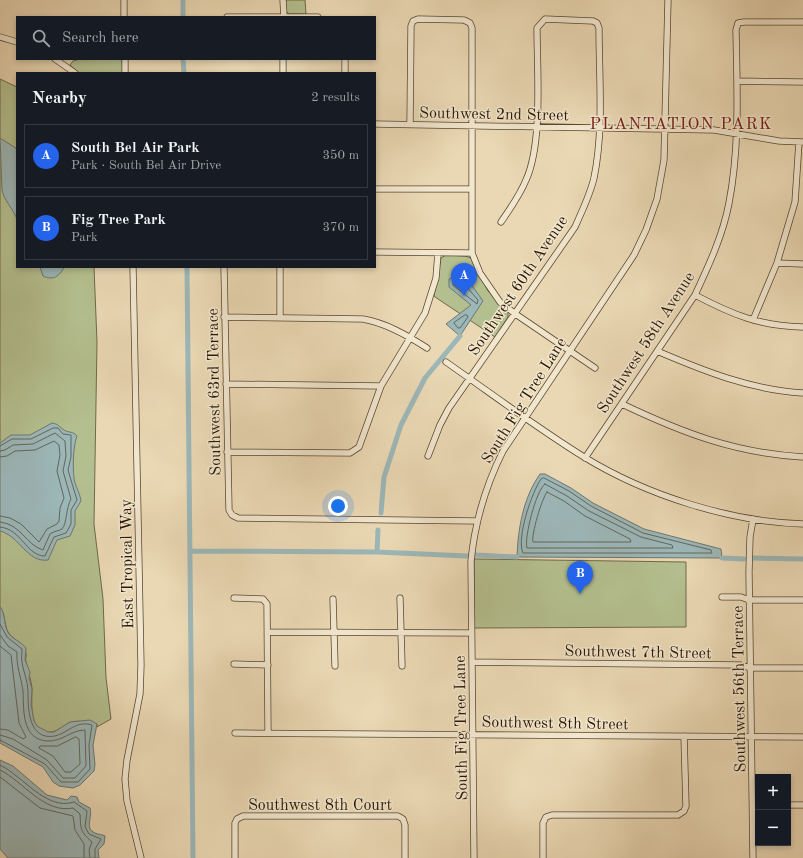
<!DOCTYPE html>
<html lang="en">
<head>
<meta charset="utf-8">
<style>
  :root { --surface:#171b24; --page:#242831; --text:#f1f3f6; --muted:#9ea1a6; --line:#363941; --accent:#2563eb }
  body { margin:0; font-family:"Old Standard TT",serif; background:var(--page); color:var(--text) }
  .controls { position:absolute; right:12px; bottom:12px; display:grid; overflow:hidden; border-radius:0px; box-shadow:0 2px 6px #0003 }
  .controls button { width:36px; height:36px; display:grid; place-items:center; padding:0; border:0; border-bottom:1px solid var(--line); background:var(--surface); color:var(--text); font:20px sans-serif }
  .you { position:absolute; left:338px; top:506px; width:14px; height:14px; margin:-10px; border:3px solid #fff; border-radius:50%; background:#1a73e8; box-shadow:0 0 0 6px #1a73e833 }
  .badge { display:grid; place-items:center; width:26px; height:26px; border-radius:50%; background:var(--accent); color:#fff; font-size:13px; font-weight:700 }
  .pin { position:absolute; translate:-50% -33px; filter:drop-shadow(0 1px 2px #0008) }
  .pin::after { content:''; position:absolute; top:21px; width:14px; height:12px; background:inherit; clip-path:polygon(0 0,100% 0,50% 100%) }
  .list { margin:0; padding:0; list-style:none }
  h2 { display:flex; justify-content:space-between; align-items:center; height:52px; margin:0; padding:0 16px; font-size:17px }
  h2 small { font-size:13px; font-weight:400; color:var(--muted) }
  .list li { display:grid; grid-template-columns:26px 1fr auto; gap:12px; align-items:center; box-sizing:border-box; height:64px; margin:0 8px 8px; padding:0 8px; border:1px solid var(--line); border-radius:0px }
  .list b { display:block; font-size:15px; white-space:nowrap }
  .list p { margin:0; font-size:13px; white-space:nowrap; color:var(--muted) }
  .list em { font-size:13px; font-style:normal; color:var(--muted) }
  .icon { flex:none; width:22px; height:22px; fill:none; stroke:currentColor; stroke-width:2; stroke-linecap:round; stroke-linejoin:round }
  .map { position:relative; flex:none; width:803px; height:858px; overflow:hidden }
  .search { position:absolute; background:var(--surface); box-shadow:0 2px 6px #0003; left:16px; top:16px; width:360px; height:44px; display:flex; align-items:center; gap:10px; box-sizing:border-box; padding:0 14px; border-radius:0px; color:var(--muted); font-size:15px }
  .panel { position:absolute; background:var(--surface); box-shadow:0 2px 6px #0003; left:16px; top:72px; width:360px; height:196px; border-radius:0px }
  .map>svg:first-child { display:block }
</style>
</head>
<body>
<div class="map">
<svg width="803" height="858" viewBox="0 0 803 858">
  <rect width="100%" height="100%" fill="#ead8b4"/>
  <filter id="stains"><feTurbulence type="fractalNoise" baseFrequency=".005" numOctaves="4"/><feColorMatrix values="0 0 0 0 .2 0 0 0 0 .09 0 0 0 0 .02 0 0 0 .5 -.17"/></filter>
  <radialGradient id="worn" r=".72"><stop offset=".6" stop-color="#630" stop-opacity="0"/><stop offset="1" stop-color="#630" stop-opacity=".3"/></radialGradient>
  <path fill="#b4bf8f" stroke="#6e6a48" d="M284,0H305L306,14H289L286,11Z
    M80,59H122L123,73H79L70,65L73,61Z
    M0,79L17,87V267H94L97,342L94,524L103,599L106,678L111,719L97,727V724C89,723 76,719 69,723C62,726 57,733 47,732C29,729 32,704 32,690C32,680 27,671 26,662C25,659 27,655 26,653C23,643 13,640 8,632C4,624 5,613 0,607Z
    M446,255L465,256L471,258L488,291L508,312V317L495,337L435,297L434,295L441,258Z
    M474,559L686,562V627L474,628Z"/>
  <path fill="#9cb7b8" stroke="#6e776f" d="M0,138L17,149V219C13,209 4,200 2,190Z
    M40,267H64C60,276 53,281 43,276Z
    M463,273L483,301L460,336L446,324L471,305L449,287V279Z
    M52,423C59,424 59,427 64,430C69,433 73,431 77,436C73,446 72,472 75,483C77,489 80,494 81,501L75,511V525L70,536L57,540L48,560C27,563 20,536 0,531V443L11,435H30Z
    M540,474H545L571,488L593,503L644,529L721,549L722,558L517,557C518,529 523,498 540,474Z
    M0,607C6,614 3,625 9,634C14,640 22,642 26,648L25,660L30,672L29,678L32,689L31,704L34,721L37,726L48,732H54L70,722L90,720L97,724L93,745L95,765L94,771L80,785L73,788L59,786L53,782L43,767L0,743Z
    M0,760L13,766L47,795L67,800L71,796L77,797L79,802L90,808C93,817 84,828 95,833C99,835 102,834 105,836L104,844L98,850L99,858H8L0,849Z"/>
  <g fill="none" stroke-linecap="round" stroke-linejoin="round">
    <path stroke="#62665c" stroke-width="1" d="M460,279L478,300L477,304L453,285V282Z
      M465,315H467L468,317L460,328H458L454,323Z
      M0,446L12,439H31L53,428H58L63,434L71,435V457L68,470L77,500L71,510V524L66,533L54,537L45,556C26,556 22,529 0,527
      M0,451L5,450L13,445L33,444L55,433L65,441L66,456L63,471L71,499C66,507 67,524 62,529C59,531 54,531 50,534L43,550C26,545 21,524 0,522
      M0,457L7,456L15,451L35,450L54,441L59,445L60,455L57,471L64,498L60,508L59,521L57,524L47,529L39,542L21,524L10,518L0,516
      M544,478L569,491L591,506L643,533L711,550L712,553H523C516,538 532,492 541,479Z
      M545,484L567,496L589,511L641,537L672,545L673,548H527C524,538 536,490 545,484Z
      M547,492L564,501L585,516L630,539L631,542H533C531,535 542,498 547,492Z
      M0,624L7,637L22,649C22,653 21,658 22,662C23,671 28,681 28,691C28,708 28,741 55,736C68,733 76,720 92,725L89,745L90,769L78,782H61L45,764L0,740
      M0,635L8,646L17,652C16,666 21,677 23,691C24,709 21,739 47,741C62,742 71,730 85,730L86,766L75,778H63L47,760L13,739L0,735
      M0,646L11,655L19,723L26,737L23,739L8,730L0,729
      M76,737L79,739L80,764L71,772H65L53,756L39,748L40,746H57Z
      M0,765C23,776 46,811 74,802L87,811L85,827L89,834L101,839L95,849V858
      M0,770C23,781 44,814 73,808L80,814C81,830 80,831 92,842L89,850L90,858
      M0,777L40,808L73,816L75,830L84,844V858"/>
    <path stroke="#9cb7b8" stroke-width="5" d="M183,0V17
      M183,59L184,73
      M187,267L193,858
      M381,513L384,477L401,425L425,378L460,336
      M190,551L377,552L467,556
      M377,552L378,530
      M475,555L517,557
      M722,558L744,559
      M753,558L803,559"/>
    <g stroke="#59462e" stroke-width="7">
      <path id="street" d="M283,0L284,17
        M124,17V0
        M227,17H318
        M0,37L17,42
        M55,59L75,73
        M125,59V73
        M345,59V73
        M283,73V59
        M737,81L803,82
        M375,124L714,130L779,141L803,142
        M410,124L411,26L413,21L418,19L464,20L470,23L472,28V253L480,273L500,302L514,313L595,368
        M375,189H471
        M375,252L472,253
        M777,263L803,264
        M133,267L141,665L140,694L127,760L125,779L127,801L141,858
        M224,267L229,510L232,515L238,518L477,521
        M695,295C733,315 760,326 803,327
        M224,317L363,319C386,323 407,335 427,348
        M280,317V267
        M753,320L777,263L795,202L799,142
        M657,351C704,371 751,390 803,393
        M446,362C492,394 537,428 584,457C646,495 730,522 803,524
        M226,384L381,386
        M622,404C683,433 735,453 803,457
        M227,452L350,453L359,447L381,386L425,313L436,278L438,253
        M428,456L440,425L449,408L575,227C582,211 590,195 594,178C604,130 599,77 599,28L597,23L593,21L545,19L537,28C537,69 543,143 526,180C520,195 510,209 501,222
        M585,458L695,295C709,265 723,235 729,203C740,146 737,88 736,30L738,23L744,22H803
        M722,597H741L749,600H803
        M234,598L263,599L267,604L268,733
        M400,598L402,666
        M333,599L335,666
        M268,632L471,633
        M472,662L741,665L750,668H803
        M234,664L268,665
        M235,733L803,737
        M788,805H803
        M235,858V823L237,819L243,816H398L403,819L405,825V858
        M474,858L471,561C475,521 485,487 503,451L634,255L646,230L657,199L664,160L668,0
        M543,858V823L546,817L552,815H678L684,811L686,806L684,736
        M753,858L749,572L750,537L753,519"/>
    </g>
    <use href="#street" stroke="#f1e6ce" stroke-width="5.5"/>
  </g>
  <g text-anchor="middle" stroke-width="3" stroke-linejoin="round" paint-order="stroke">
    <g font-size="16" fill="#291601" stroke="#f1e6ce">
      <text transform="translate(494 113) rotate(1)" y="6">Southwest 2nd Street</text>
      <text transform="translate(517 285) rotate(-56)" y="6">Southwest 60th Avenue</text>
      <text transform="translate(645 342) rotate(-57)" y="6">Southwest 58th Avenue</text>
      <text transform="translate(213 392) rotate(-91)" y="6">Southwest 63rd Terrace</text>
      <text transform="translate(523 400) rotate(-58)" y="6">South Fig Tree Lane</text>
      <text transform="translate(126 564) rotate(-91)" y="6">East Tropical Way</text>
      <text transform="translate(638 651) rotate(1)" y="6">Southwest 7th Street</text>
      <text transform="translate(738 689) rotate(-91)" y="6">Southwest 56th Terrace</text>
      <text transform="translate(555 722) rotate(1)" y="6">Southwest 8th Street</text>
      <text transform="translate(460 728) rotate(-91)" y="6">South Fig Tree Lane</text>
      <text x="320" y="810">Southwest 8th Court</text>
    </g>
    <g font-size="17" letter-spacing="1" fill="#7a1f14" stroke="#f1e6ce">
      <text x="681" y="129">PLANTATION PARK</text>
    </g>
  </g>
  <rect width="100%" height="100%" filter="url(#stains)"/>
  <rect width="100%" height="100%" fill="url(#worn)"/>
</svg>
<div class="controls">
<button>+</button>
<button>−</button>
</div>
<div class="you"></div>
<div class="pin badge" style="left:464px;top:296px">A</div>
<div class="pin badge" style="left:580px;top:594px">B</div>
<div class="search"><svg class="icon" aria-label="search" viewBox="0 0 24 24"><circle cx="10" cy="10" r="6"/><path d="M15 15l6 6"/></svg>Search here</div>
<section class="panel">
<h2>Nearby<small>2 results</small></h2>
<ul class="list">
<li><span class="badge">A</span><div><b>South Bel Air Park</b><p>Park · South Bel Air Drive</p></div><em>350 m</em></li>
<li><span class="badge">B</span><div><b>Fig Tree Park</b><p>Park</p></div><em>370 m</em></li>
</ul>
</section>
</div>
</body>
</html>
